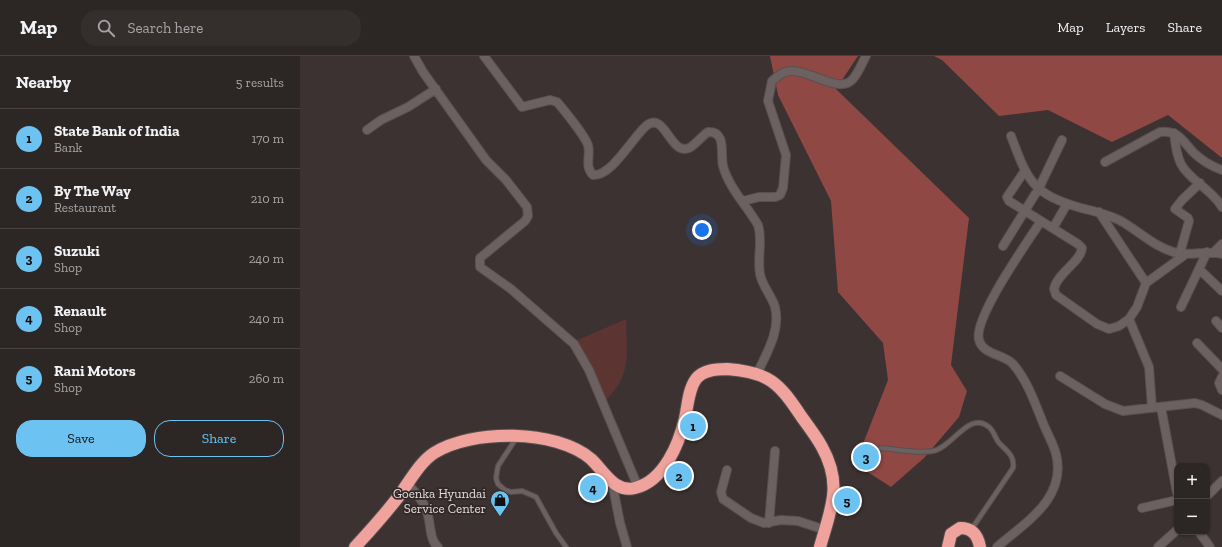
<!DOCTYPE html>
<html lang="en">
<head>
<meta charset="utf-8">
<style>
  :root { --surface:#2c2625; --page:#342e2d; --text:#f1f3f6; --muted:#a6a5a7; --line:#484342; --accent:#6cc3f2 }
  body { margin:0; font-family:"Zilla Slab",serif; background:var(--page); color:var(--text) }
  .controls { position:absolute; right:12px; bottom:12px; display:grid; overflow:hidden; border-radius:8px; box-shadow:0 1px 3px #0004 }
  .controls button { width:36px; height:36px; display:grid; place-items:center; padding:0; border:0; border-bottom:1px solid var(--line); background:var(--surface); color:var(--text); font:20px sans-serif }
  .you { position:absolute; left:402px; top:174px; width:14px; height:14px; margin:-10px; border:3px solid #fff; border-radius:50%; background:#1a73e8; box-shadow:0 0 0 6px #1a73e833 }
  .badge { display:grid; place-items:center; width:26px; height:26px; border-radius:50%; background:var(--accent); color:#111; font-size:13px; font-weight:700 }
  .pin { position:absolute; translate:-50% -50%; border:2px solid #fff; box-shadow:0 1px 4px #0006 }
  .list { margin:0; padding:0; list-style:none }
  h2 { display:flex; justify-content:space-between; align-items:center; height:52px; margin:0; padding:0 16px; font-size:17px }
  h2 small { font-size:13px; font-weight:400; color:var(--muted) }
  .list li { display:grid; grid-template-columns:26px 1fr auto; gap:12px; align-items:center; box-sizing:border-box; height:60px; padding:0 16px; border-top:1px solid var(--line) }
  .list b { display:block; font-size:15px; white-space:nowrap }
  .list p { margin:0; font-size:13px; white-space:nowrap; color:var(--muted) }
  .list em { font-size:13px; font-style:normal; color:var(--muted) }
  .actions { display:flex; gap:8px; padding:12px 16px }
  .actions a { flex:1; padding:9px 0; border:1px solid var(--accent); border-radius:16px; text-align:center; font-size:14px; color:var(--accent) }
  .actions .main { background:var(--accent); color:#111 }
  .icon { flex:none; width:22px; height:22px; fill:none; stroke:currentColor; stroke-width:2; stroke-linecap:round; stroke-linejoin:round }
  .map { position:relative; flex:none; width:922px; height:491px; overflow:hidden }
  header { display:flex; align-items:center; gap:24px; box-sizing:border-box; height:56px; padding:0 20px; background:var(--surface); border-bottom:1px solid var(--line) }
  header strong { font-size:19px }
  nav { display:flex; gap:22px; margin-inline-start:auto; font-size:14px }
  .search { width:280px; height:36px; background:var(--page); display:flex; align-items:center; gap:10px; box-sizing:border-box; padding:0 14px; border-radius:16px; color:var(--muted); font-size:15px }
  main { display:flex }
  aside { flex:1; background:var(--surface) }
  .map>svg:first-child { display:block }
</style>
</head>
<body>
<header>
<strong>Map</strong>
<div class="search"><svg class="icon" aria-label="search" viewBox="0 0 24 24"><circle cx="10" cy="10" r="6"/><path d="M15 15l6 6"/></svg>Search here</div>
<nav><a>Map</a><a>Layers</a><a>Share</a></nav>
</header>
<main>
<aside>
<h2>Nearby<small>5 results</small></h2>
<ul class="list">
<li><span class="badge">1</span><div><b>State Bank of India</b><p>Bank</p></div><em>170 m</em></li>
<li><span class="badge">2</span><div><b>By The Way</b><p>Restaurant</p></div><em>210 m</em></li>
<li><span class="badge">3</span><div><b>Suzuki</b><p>Shop</p></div><em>240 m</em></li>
<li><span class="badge">4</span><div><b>Renault</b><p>Shop</p></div><em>240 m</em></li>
<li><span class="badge">5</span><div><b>Rani Motors</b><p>Shop</p></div><em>260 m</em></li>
</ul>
<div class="actions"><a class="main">Save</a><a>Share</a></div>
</aside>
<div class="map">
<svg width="922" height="491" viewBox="0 0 922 491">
  <rect width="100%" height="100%" fill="#3b3231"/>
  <path fill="#5c3432" d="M326,263C327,298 332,320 304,346L275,285Z"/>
  <path fill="#8f4844" d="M470,0H558L536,33L669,162L651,309L667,335L659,361L624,402L591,431L555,408L588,324L583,287L538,236L531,145L478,39Z
    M634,0H922V102L868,59L812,86L748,54L699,60L642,4Z"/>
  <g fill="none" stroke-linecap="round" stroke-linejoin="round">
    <g stroke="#58504f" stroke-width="6">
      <path id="lane" d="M217,381L198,410L196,422L198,428L205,434L211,436L222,435L236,441L256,477L266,491
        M580,392C596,393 617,398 633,395C652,392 669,354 689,371C694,375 695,382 699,387C707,395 715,400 713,412L671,474"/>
    </g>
    <g stroke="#58504f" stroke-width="10">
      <path id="street" d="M114,0L123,16L186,104L206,124L227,151L228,160L225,165L180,202V211L211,233L274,288L289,314L338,431
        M184,0L222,51L250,44L257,46C264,54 285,80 288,89C291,100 284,110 293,119C311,121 333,81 346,70C365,54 370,100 389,92C395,89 402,80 408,76C427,75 420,98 423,110C429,132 447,150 458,169C463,185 457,201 460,218C462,230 472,240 475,251C481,275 466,298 457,318
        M67,74L81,64L108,51L136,33
        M874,77C875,87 876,98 881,108C890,125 912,133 922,151
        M711,80C728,125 732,138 781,152C794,155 807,158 819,164C838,174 855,192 877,197C892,200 907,194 922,198
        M805,106L860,76C878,74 882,84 893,96C901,104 911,110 922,114
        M724,116L707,141L709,145L778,188L782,192C781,206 757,217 754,233L756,239L797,268L809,273L819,270L829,263L837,251L846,227L886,198
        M443,145L459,141H475L480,139L483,132L486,99L468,45L472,25C476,22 480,18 485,16C505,9 537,39 552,24C558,18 562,7 566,0
        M799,156L846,227
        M753,172L767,148
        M703,190L739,132L762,84
        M914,196L922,188
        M880,197L889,165L888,162L875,153L882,144L900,127
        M899,213L922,235
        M881,251L907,196
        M829,263L849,311L852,352
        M916,265L922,272
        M897,287L922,313
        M760,320L805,348L823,355L895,347L902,349L922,359
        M922,321L919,327L922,334
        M861,351L877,437
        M427,414L421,436L423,443L451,462L464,467L481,464L498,465L525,474
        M312,426L320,467L327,491
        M108,428C114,435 121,442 125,451C132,464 128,483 138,491
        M907,440L922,425
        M842,452L877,444
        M469,467L475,395
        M899,476L910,491
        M697,491C726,466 767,442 756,398C753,387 747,377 743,367C735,347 727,324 713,308C704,298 683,299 679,284C673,262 727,187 741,165
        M858,491L877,474"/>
    </g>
    <g stroke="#58504f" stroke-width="14">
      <path id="highway" d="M55,491C70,475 85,458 99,440C109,426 120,406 134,397C172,373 256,373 291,403C304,415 314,437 335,432C364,425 379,388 385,362C388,350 388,334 396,323C403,314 416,313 427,313C469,316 479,327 501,360C508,370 516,380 522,391C543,429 531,452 520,491
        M648,491L651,478L660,472C673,472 678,480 680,491"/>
    </g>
    <use href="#lane" stroke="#6c6160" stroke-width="4"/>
    <use href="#street" stroke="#6c6160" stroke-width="8"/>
    <use href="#highway" stroke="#f0a39d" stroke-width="12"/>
  </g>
  <defs>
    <g id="shop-pin" transform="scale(1)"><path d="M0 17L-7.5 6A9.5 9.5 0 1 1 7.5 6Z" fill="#6cc3f2" stroke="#312827"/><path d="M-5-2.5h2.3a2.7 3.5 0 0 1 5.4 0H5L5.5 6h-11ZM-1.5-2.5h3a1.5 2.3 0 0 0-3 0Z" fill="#111"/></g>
  </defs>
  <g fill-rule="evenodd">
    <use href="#shop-pin" x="200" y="444"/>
  </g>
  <g text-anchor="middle" stroke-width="3.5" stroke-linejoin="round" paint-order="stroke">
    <g font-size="13" fill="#e3dcdb" stroke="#312827" text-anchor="end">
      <text x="186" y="442">Goenka Hyundai<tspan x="186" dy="15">Service Center</tspan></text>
    </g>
  </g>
</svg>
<div class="controls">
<button>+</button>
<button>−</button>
</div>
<div class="you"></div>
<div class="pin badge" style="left:393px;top:370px">1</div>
<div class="pin badge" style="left:379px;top:420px">2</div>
<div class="pin badge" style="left:566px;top:401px">3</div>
<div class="pin badge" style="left:293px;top:432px">4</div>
<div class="pin badge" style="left:547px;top:445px">5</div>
</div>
</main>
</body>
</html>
